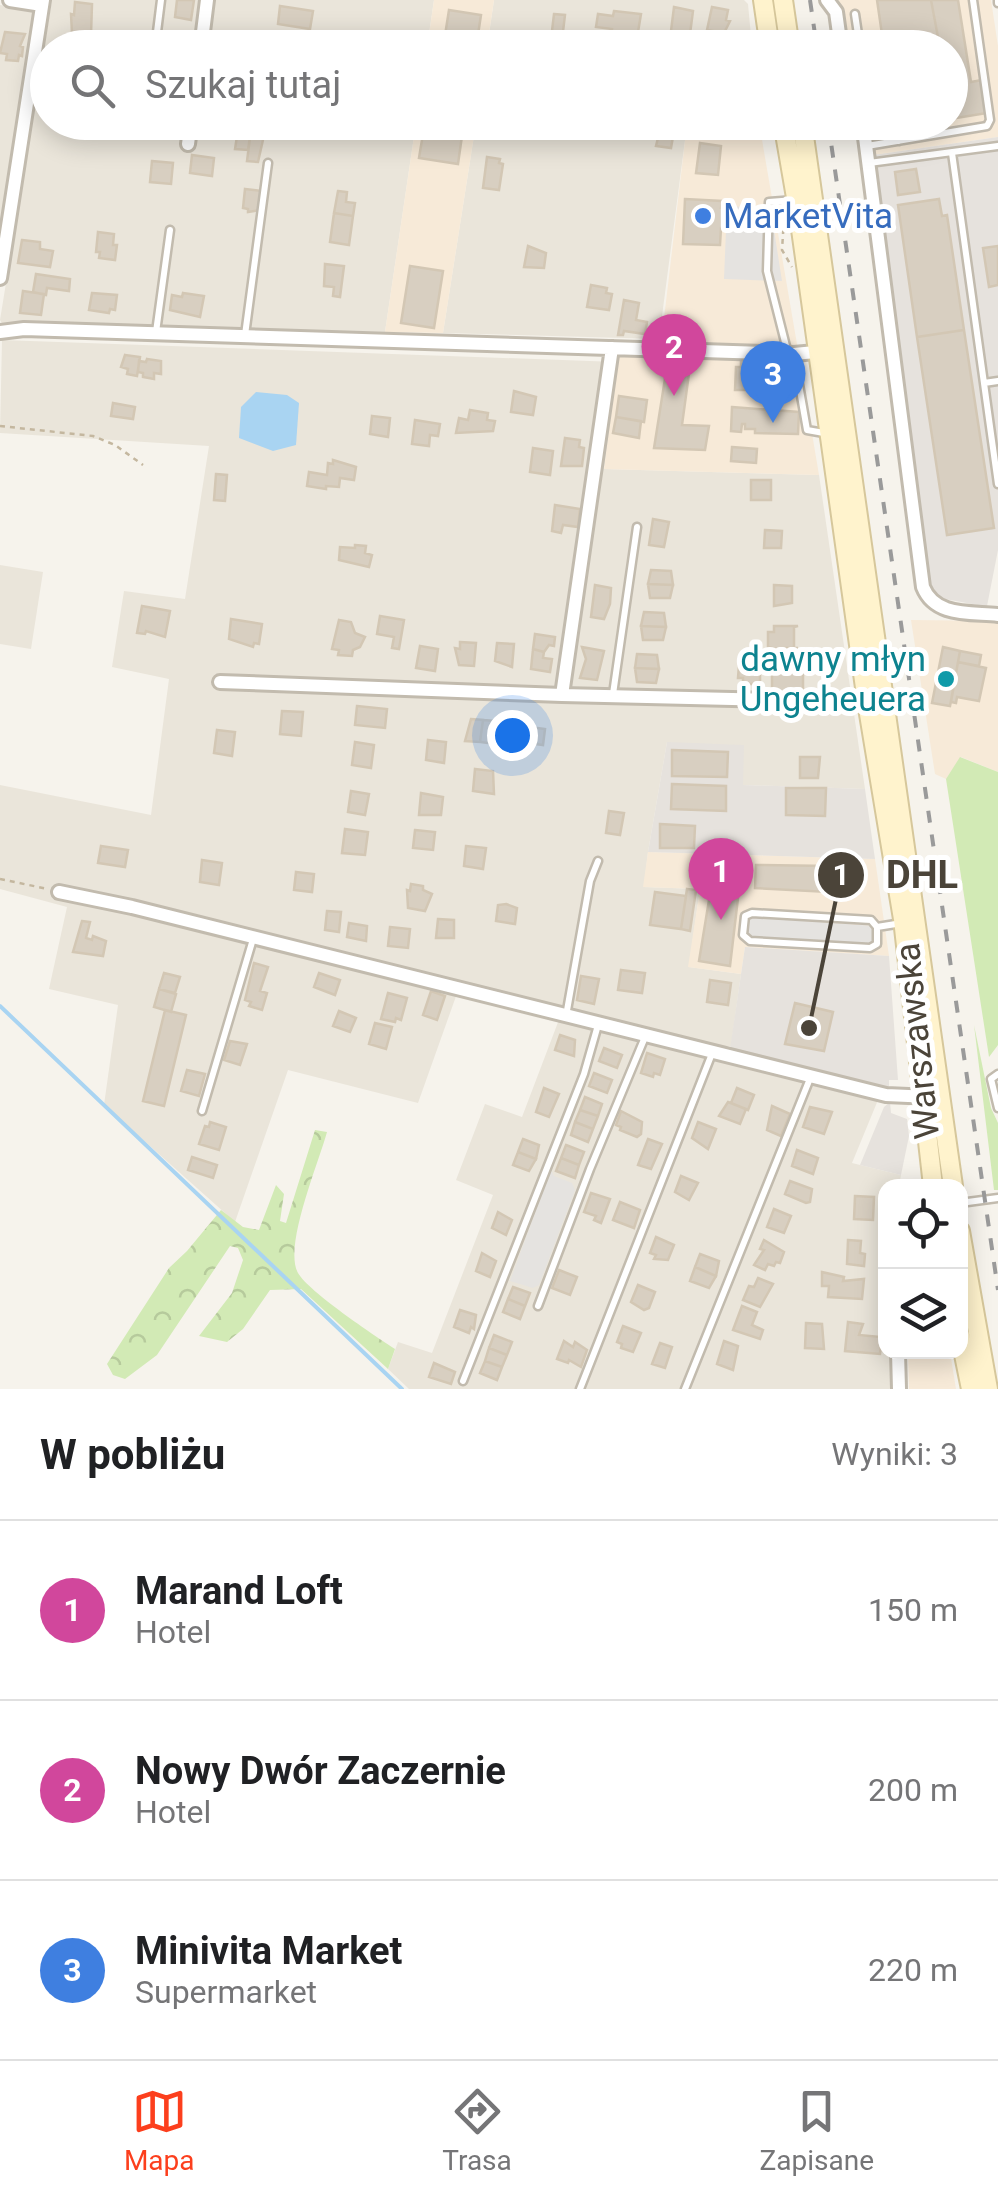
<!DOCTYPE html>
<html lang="pl">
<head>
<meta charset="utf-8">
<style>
  :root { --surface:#fff; --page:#f2f2f2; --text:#202124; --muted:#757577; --line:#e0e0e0; --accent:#fc3f1d }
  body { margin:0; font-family:Roboto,sans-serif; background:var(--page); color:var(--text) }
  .controls { position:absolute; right:30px; bottom:30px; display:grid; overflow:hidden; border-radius:20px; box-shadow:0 5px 25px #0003 }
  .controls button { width:90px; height:90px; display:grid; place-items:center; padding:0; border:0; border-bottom:2px solid var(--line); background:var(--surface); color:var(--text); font:50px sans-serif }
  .you { position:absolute; left:512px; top:735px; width:35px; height:35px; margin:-25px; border:8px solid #fff; border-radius:50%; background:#1a73e8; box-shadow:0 0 0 15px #1a73e833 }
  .badge { display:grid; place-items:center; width:65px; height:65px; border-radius:50%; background:var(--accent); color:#fff; font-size:32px; font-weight:700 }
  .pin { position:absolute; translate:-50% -82px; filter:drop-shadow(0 2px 5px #0008) }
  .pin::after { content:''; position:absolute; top:52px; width:35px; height:30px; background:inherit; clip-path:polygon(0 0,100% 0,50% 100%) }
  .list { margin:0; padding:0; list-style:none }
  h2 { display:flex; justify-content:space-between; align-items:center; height:130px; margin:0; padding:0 40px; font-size:42px }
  h2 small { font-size:32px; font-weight:400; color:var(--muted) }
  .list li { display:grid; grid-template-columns:65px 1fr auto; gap:30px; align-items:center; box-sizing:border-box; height:180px; padding:0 40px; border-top:2px solid var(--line) }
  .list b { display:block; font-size:38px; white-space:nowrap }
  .list p { margin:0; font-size:32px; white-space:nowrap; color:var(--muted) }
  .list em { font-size:32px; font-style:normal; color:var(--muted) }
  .icon { flex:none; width:55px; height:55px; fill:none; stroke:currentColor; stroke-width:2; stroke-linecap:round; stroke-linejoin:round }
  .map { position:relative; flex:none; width:998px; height:1389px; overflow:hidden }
  .search { position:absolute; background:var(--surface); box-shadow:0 5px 25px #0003; left:30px; right:30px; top:30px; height:110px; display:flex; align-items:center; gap:25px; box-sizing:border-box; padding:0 35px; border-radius:55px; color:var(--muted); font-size:38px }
  .sheet { height:670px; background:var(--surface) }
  nav { display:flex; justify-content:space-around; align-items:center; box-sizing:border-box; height:140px; border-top:2px solid var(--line); background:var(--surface); font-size:28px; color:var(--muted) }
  nav a { display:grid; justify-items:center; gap:5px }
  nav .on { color:var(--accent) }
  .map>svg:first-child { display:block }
</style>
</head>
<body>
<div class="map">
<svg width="998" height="1389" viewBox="0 0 998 1389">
  <defs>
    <pattern id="forest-crowns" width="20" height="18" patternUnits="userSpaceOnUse" patternTransform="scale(2.5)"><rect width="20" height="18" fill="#d2eab5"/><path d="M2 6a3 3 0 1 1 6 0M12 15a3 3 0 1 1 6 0" fill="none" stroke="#b6ca9c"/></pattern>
  </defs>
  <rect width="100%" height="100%" fill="#f6f3ec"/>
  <path fill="#eae5da" d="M52,0H434L427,47L48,48V122L416,123L385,332L3,325L0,320Z
    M494,0H744L748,4L752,47L487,48Z
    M0,5L37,11L0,255Z
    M476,123H760V128L687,125L659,339L443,333Z
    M2,340L617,362L604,469L819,475L865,789L743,785L667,742L648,852L644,887L700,889L689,967L741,974L731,1046L715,1047L460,985L418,1103L288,1070L235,1222L104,1105L118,1005L49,989L67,907L0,889V785L151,815L169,679L112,667L124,591L185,599L209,446L0,433Z
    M0,565L43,572L31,649L0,644Z
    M560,1017L878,1100L852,1163L901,1175L899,1186H886V1352H892L894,1389H409L388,1369L398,1342L432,1353L493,1195L456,1180L485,1104L522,1117Z"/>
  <path fill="#f7ead8" d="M434,0H494L487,47L427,48Z
    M838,0H991L998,46V137L860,157L855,123L950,122V48L844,47Z
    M416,123H476L443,333L385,332Z
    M687,124L760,128L798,350L661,344Z
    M618,355L800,362L819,475L604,469Z
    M911,620L998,621V772L961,757L946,779L935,774Z
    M648,852L875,859L889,956L745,947L741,974L688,967L700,889L643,887Z
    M908,1352H950L956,1389H909Z"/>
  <path fill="#e6e2dd" d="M998,137V550L987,606H983L945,599L915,587L860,157Z
    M667,742L744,745L743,785L865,789L875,859L648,852Z
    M745,947L889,956L898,1080H889V1089L730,1049Z
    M890,1102L891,1113L907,1119L909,1136L901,1175L860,1165L884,1107Z"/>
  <path fill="#d2eab5" d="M960,757L998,772V1045L989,1057L946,779Z
    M974,1025L991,1108L998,1123V1190H994Z"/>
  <path fill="url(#forest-crowns)" d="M315,1130L327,1132C319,1162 283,1247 298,1273C309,1292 374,1335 395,1349L388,1369L301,1289L270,1290L243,1329L227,1342L199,1336L232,1293L243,1260L238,1248L230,1246L157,1355L125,1379L113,1375L107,1364L169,1268L187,1251L221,1210L243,1227L259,1230L276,1185L284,1194L280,1221L286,1223Z"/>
  <path fill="#e5e3e0" d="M727,206L776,209L774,230L782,281L724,279Z
    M749,917L875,926L874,944L747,936Z
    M551,1170L554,1176L572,1183L575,1190L539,1285L533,1288L510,1281Z"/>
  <path fill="#a9d4f2" d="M256,392L287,395L299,403L296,445L273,451L239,438L241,407Z"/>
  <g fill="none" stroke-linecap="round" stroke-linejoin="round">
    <path stroke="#a9d4f2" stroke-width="4" d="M0,1006L402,1389"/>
  </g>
  <path fill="#d8cfc1" stroke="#d3c7b4" stroke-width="2.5" d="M177,0H194L191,20L175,17Z
    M877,0H931L940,48H884Z
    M931,0H958L971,82L982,80L987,113L950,119V48H940Z
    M75,2L92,4L91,35L72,33L71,14L74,15Z
    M280,6L313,11L310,29L278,24Z
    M674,7L693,11L690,34L671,31Z
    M712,7L728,10L726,20L730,21L724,33L707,30Z
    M449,10L481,15L476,48H443Z
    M614,11L641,14L637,38L611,34L612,29L596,27L598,14L613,16Z
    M554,14L565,15L562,40L551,39Z
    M5,32L25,34L20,46L23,47L22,56L19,55L18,61L6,60L7,54L0,53Z
    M252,122H267L258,162L247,161Z
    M425,122H464L458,164L419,158Z
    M656,122L675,125L671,148L656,146L658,138H653Z
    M238,130L251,131L248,150L235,149Z
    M700,143L721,146L718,175L696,173Z
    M192,155L214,158L212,176L190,173Z
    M487,157L500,159L499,163L503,164L499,190L483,188Z
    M152,161L173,163L171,184L150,182Z
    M916,169L920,192L898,195L895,172Z
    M245,189L262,191L260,210L248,212V209L243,208Z
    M338,191L347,192L346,202L355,203L353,216L334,213Z
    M685,199L722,201L721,208L726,209L725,228H721L720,245L683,244Z
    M939,199L942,216L947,215L964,330L917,337L898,205Z
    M334,213L353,216L349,245L330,242Z
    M98,232L114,234L113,245H117L115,260L99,258L100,252H96Z
    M22,240L40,242V249L53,251L50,267L18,263Z
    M528,246L546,253L544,268L524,267Z
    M998,246V285L989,287L983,248Z
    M325,264L344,266L340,297L333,296L334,287L324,286Z
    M410,266L443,271L434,328L401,323Z
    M36,274L70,279L69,291L47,288L46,295L33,292Z
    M591,285L607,288L606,293L612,294L609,310L587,307Z
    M23,291L44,294L41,315L20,313Z
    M92,293L117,295L115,310L110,309L109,313L89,310Z
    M183,293L204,296L200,317L170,310L172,295L182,297Z
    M624,300L639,303L636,320L647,322L645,334L624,331L623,335H618Z
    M964,330L994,528L947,535L917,337Z
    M125,355L140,357L137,376L127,374L128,369L121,367Z
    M147,359L161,361V374L154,373V379L143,377V373L138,372L139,361L146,362Z
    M741,360L761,361V368L774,369V362H788L787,390H735L736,367H741Z
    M667,366H690L682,425L709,426L705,450L654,448Z
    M514,391L536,397L533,415L511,412Z
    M619,396L647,400L644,422L616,417Z
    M113,403L135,407L133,419L111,416Z
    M732,407L799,412L798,434L755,433V429H745V424H742L741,432L731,431Z
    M470,410L488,413L487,420L495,421L493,431L456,433L459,418L468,420Z
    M372,416L390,418L388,437L370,434Z
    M616,417L641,421L639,438L613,433Z
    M415,420L440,424L438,436L430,435L429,446L412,444Z
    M565,438L580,440L579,447L584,448L582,466H561Z
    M732,447L757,449L756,463L731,461Z
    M533,448L553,451L550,475L530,472Z
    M333,460L356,467L354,480L340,478L339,487L326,486V489L307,486L309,472L327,475L328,463L333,464Z
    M216,474L227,475L225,501L214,500Z
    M751,480H771V500H751Z
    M555,505L580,509L578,527L563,525L561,533L552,531Z
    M653,519L669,522L664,547L649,545Z
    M765,530L782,531L781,548H764Z
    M355,545L366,546L365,553L372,555L369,567L339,560L340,547L355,548Z
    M651,570L671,571L673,585L648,584Z
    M648,584L673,585L670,598H650Z
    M595,585L611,588L610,604L604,619L591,617Z
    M774,585L792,586V603L774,606Z
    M142,606L170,611L165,637L146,631L145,634L137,633Z
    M644,612L664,613L666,627L641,626Z
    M380,616L404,620L399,649L392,648L394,637L377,634Z
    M231,619L262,624L259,644L254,643L253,647L229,639Z
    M339,620L351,622L355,633L365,637L360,647L353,650L352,656L338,655L339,650L332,649Z
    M641,626L666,627L663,640H643Z
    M774,626H798L794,627V648H798H785V651L768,647V632H774Z
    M535,634L555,637L554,646L549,645L544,652L533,649Z
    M460,642L476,643L474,666L459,665L455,648L460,649Z
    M497,643L514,644L512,667L495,661Z
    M420,646L438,649L435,671L416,668Z
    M582,647L604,651L597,680L580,678L586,659Z
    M943,647L960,651L950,706L932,703Z
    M533,649L544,652L543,658L552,659L550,672L531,669Z
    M960,651L981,655L979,666L958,662Z
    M637,654L657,655L659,669L635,668Z
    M958,662L986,668L979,701L957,697L956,703L951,702Z
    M739,665H760V684H743V678H738Z
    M635,668L659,669L656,683L637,682Z
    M772,670L803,671V695L772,694Z
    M357,706L387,709L385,728L355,725Z
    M282,711L303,712L301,736L280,734Z
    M471,719L483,720L480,742L465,741Z
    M483,720L495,721L496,744L480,742Z
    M523,726L545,729L543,745L521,742Z
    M217,730L235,732L232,756L214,753Z
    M428,740L446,742L444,763L426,760Z
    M355,742L374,745L371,768L352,765Z
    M672,750L728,752L727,777L672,776Z
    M800,757H820L818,778H800Z
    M475,769L493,771L494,794L473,791Z
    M672,784L726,786V811L671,809Z
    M786,788H826L825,816L786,815Z
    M351,791L369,794L365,815L348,812Z
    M421,793L443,797L441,815H419Z
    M609,811L624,813L620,835L606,833Z
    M660,824L695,826L694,848H660Z
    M345,829L368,832L365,855L342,853Z
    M415,830L435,832L433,850L413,848Z
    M101,846L128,850L125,867L98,863Z
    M466,846L486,848L483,869L464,866Z
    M202,860L222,863L219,885L200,882Z
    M756,865L829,866L828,892L755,888Z
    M296,872L314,874L312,892L294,890Z
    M411,884L423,886V890L432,894L425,911L408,908L407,890L410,891Z
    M687,889L696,890L690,931L681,929Z
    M655,892L686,896L681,929L650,925Z
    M710,894L738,898L730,966L699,961Z
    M506,904L517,908L515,924L496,921L498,905Z
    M327,911L341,912L339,932L325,930Z
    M438,919L454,920V938H436Z
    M82,921L90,922L86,938L92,940L93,936L106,941L103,956L73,952Z
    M349,923L367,926L366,941L347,937Z
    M390,927L410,929L408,948L388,946Z
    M254,963L268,967L260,991L267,993L262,1010L249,1006L251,1002L245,1000Z
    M621,970L645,973L642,993L618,990Z
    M164,973L180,977L175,993L159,989Z
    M319,973L340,980L335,995L314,987Z
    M581,976L599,979L594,1004L577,1000Z
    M710,980L731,983L728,1005L707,1002Z
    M159,989L176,994L171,1012L154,1007Z
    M431,991L445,996L437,1020L423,1015Z
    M388,993L407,998L401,1020L396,1018L395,1022L381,1019Z
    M795,1003L833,1012L824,1051L785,1044Z
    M165,1010L186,1015L164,1106L143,1101Z
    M339,1011L356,1018L350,1032L333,1026Z
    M375,1023L392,1027L386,1049L369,1044Z
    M560,1035L575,1040L574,1056L555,1050Z
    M230,1041L247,1044L240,1065L224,1060Z
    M604,1048L622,1055L617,1068L599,1061Z
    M647,1053L665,1059L660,1075L654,1073L653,1077L641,1073Z
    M187,1070L205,1074L199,1096L181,1091Z
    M594,1073L612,1080L607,1093L589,1086Z
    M544,1088L559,1094L549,1117L536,1112Z
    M737,1088L754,1095L748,1110L731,1103Z
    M585,1097L602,1104L598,1116L580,1110Z
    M728,1102L746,1109L740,1124L719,1116Z
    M772,1106L790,1114L781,1136L767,1130Z
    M810,1107L832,1112L824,1134L803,1127Z
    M580,1110L598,1116L593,1129L575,1122Z
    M621,1111L642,1122L641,1134L637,1137L620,1130L621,1127L616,1125Z
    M210,1122L226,1127L219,1150L199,1144L205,1126L209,1127Z
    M575,1122L593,1129L588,1142L571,1135Z
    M698,1122L716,1129L708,1149L692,1138Z
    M523,1139L539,1145L536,1159L518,1152Z
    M648,1139L662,1144L651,1169L638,1165Z
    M566,1145L584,1152L579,1165L561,1158Z
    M797,1150L818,1158L813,1174L792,1166Z
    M518,1152L536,1159L529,1171L513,1165Z
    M192,1157L217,1165L213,1178L188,1170Z
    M561,1158L579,1165L575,1178L556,1171Z
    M681,1176L698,1183L689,1200L675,1192Z
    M790,1181L812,1189L810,1202L806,1203L785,1194Z
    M591,1193L610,1199L601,1223L594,1220L596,1216L584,1212Z
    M855,1196L874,1197L873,1220L854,1219Z
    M620,1202L640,1210L634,1228L613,1220Z
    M774,1209L791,1216L784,1233L767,1227Z
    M498,1212L512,1220L506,1235L492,1228Z
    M656,1237L674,1245L668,1260L654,1259L656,1255L650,1253Z
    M764,1240L784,1252L780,1263L776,1262L774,1266L768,1264L765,1270L754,1265L764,1250L760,1249Z
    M848,1240L861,1241L860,1253L865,1254L864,1266L847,1264Z
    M482,1253L496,1261L490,1277L476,1271Z
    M700,1254L719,1261L716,1276L695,1267Z
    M695,1267L716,1276L709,1288L690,1281Z
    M559,1270L577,1277L570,1295L552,1288Z
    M822,1272L844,1277L843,1281L864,1279L862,1299L828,1297L829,1286H822Z
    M758,1278L773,1284L760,1307L743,1300L749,1286L754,1287Z
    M638,1285L655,1292L649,1308L644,1310L631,1302Z
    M513,1287L530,1293L525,1306L508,1299Z
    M508,1299L525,1306L520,1319L503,1312Z
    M742,1306L757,1312L752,1325L763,1330L760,1339L733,1330Z
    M460,1310L476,1315L474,1329L471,1327L469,1333L454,1327Z
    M848,1322L863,1324L859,1335L880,1337L881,1333L886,1334V1345H881L880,1354L845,1351Z
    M806,1323L822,1324L824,1349L805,1348Z
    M623,1326L641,1333L633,1352L621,1348L622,1344L617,1342Z
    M494,1335L512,1342L507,1355L489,1348Z
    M564,1341L573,1347L575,1342L587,1350L581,1367L569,1360L568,1363L557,1359Z
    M724,1341L738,1346L733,1370L717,1364Z
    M660,1343L672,1347L665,1368L652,1364Z
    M489,1348L507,1355L502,1367L485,1361Z
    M485,1361L502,1367L497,1380L480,1373Z
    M434,1363L455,1372L451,1384L429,1377Z"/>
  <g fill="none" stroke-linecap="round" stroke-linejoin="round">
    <g stroke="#c2bbae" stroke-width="11">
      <path id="service" d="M998,0V3
        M855,14L860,48
        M155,48L161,0
        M896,122L899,141
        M867,146L987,126L990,120L973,0
        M952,153L998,484
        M869,163L998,146
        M156,332L170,230
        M245,335L268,163
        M788,354L767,271L769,202L795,200
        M794,356L807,430L824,433
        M984,383L998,381
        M613,694L637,527
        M877,927V944L870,948L750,941L743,935L745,916L752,913L871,920L877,927L902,923
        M566,1016L590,881L598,861
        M998,1074L991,1079L998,1108
        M202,1111L253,939
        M960,1203L998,1198
        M538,1306L590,1169L645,1037
        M463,1381L584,1074L598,1025
        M580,1389L713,1051
        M685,1389L811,1076"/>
    </g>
    <g stroke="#c2bbae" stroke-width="18">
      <path id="minor" d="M10,0L42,5
        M827,0L836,12L841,48
        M201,48L207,0
        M863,122L923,587C935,617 970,612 998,615
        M188,144L191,122
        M0,278L43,0
        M0,332L24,329L794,354L826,351
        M220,682L562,695L867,702
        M562,695L612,348
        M59,892L132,907L886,1095L931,1097
        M898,1352L899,1389"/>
    </g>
    <g stroke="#d6c79b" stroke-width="22">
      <path id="secondary" d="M763,0L770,48
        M783,0L790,48
        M783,122L799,215L867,702L903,919L933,1186
        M802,122L953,1186
        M960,1231L988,1389
        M960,1335L971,1389"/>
    </g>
    <path stroke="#c4b79f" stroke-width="2.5" stroke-dasharray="5 5" stroke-linecap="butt" d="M784,219L782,250L792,267
      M0,426L93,436L115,445L143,465
      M0,879L48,889"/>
    <use href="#service" stroke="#fff" stroke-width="6"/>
    <use href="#minor" stroke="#fff" stroke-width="12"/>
    <use href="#secondary" stroke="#fff3cd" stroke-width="18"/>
    <path stroke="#9a9a9a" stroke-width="4" stroke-dasharray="12 12" stroke-linecap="butt" d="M810,0L817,48
      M828,122L998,1290"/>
  </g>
  <circle fill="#3f7fe0" stroke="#fff" stroke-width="4" cx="703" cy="216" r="10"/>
  <circle fill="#0f9aa8" stroke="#fff" stroke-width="4" cx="946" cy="679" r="10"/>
  <g text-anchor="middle" stroke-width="10" stroke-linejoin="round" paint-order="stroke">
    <g font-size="35" fill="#366cbe" stroke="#fff" text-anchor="start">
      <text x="723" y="228">MarketVita</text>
    </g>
    <g font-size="35" fill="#0d838f" stroke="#fff" text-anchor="end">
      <text x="926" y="671">dawny młyn<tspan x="926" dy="40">Ungeheuera</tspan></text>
    </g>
    <g font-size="35" fill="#4b4439" stroke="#fff">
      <text transform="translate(917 1041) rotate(-96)" y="12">Warszawska</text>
    </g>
  </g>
  <path fill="none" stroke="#4b4439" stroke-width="4" d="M809 1028L841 875"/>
  <g fill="#4b4439" stroke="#fff" stroke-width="4">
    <circle cx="809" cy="1028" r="10"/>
    <circle cx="841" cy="875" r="25"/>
  </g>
  <g font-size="30" text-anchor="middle" font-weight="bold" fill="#fff">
    <text x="841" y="885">1</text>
  </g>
  <g font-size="38" text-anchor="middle" font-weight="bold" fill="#4b4439" stroke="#fff" stroke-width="10" stroke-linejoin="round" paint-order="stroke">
    <text x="922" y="888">DHL</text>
  </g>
</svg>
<div class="controls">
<button><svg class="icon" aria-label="locate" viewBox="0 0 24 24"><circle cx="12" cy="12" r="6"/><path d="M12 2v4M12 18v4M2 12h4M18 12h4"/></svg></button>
<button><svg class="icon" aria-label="layers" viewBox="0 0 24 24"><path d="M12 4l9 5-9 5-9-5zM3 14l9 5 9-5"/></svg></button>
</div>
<div class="you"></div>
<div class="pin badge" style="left:721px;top:920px;background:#d1479c">1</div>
<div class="pin badge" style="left:674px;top:396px;background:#d1479c">2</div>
<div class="pin badge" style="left:773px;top:423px;background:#3f7fe0">3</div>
<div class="search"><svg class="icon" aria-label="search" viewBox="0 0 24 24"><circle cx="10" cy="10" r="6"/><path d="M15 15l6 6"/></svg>Szukaj tutaj</div>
</div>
<section class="sheet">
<h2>W pobliżu<small>Wyniki: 3</small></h2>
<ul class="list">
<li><span class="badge" style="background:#d1479c">1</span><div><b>Marand Loft</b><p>Hotel</p></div><em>150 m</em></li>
<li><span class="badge" style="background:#d1479c">2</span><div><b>Nowy Dwór Zaczernie</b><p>Hotel</p></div><em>200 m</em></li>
<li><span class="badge" style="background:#3f7fe0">3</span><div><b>Minivita Market</b><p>Supermarket</p></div><em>220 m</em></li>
</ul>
</section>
<nav>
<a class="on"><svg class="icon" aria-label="map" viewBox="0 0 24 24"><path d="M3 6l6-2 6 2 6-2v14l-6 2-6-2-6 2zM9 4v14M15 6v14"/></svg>Mapa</a>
<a><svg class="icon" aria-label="directions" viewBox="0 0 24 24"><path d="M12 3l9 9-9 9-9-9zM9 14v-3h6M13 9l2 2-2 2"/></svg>Trasa</a>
<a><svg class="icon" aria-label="saved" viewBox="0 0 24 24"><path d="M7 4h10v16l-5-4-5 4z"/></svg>Zapisane</a>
</nav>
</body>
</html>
